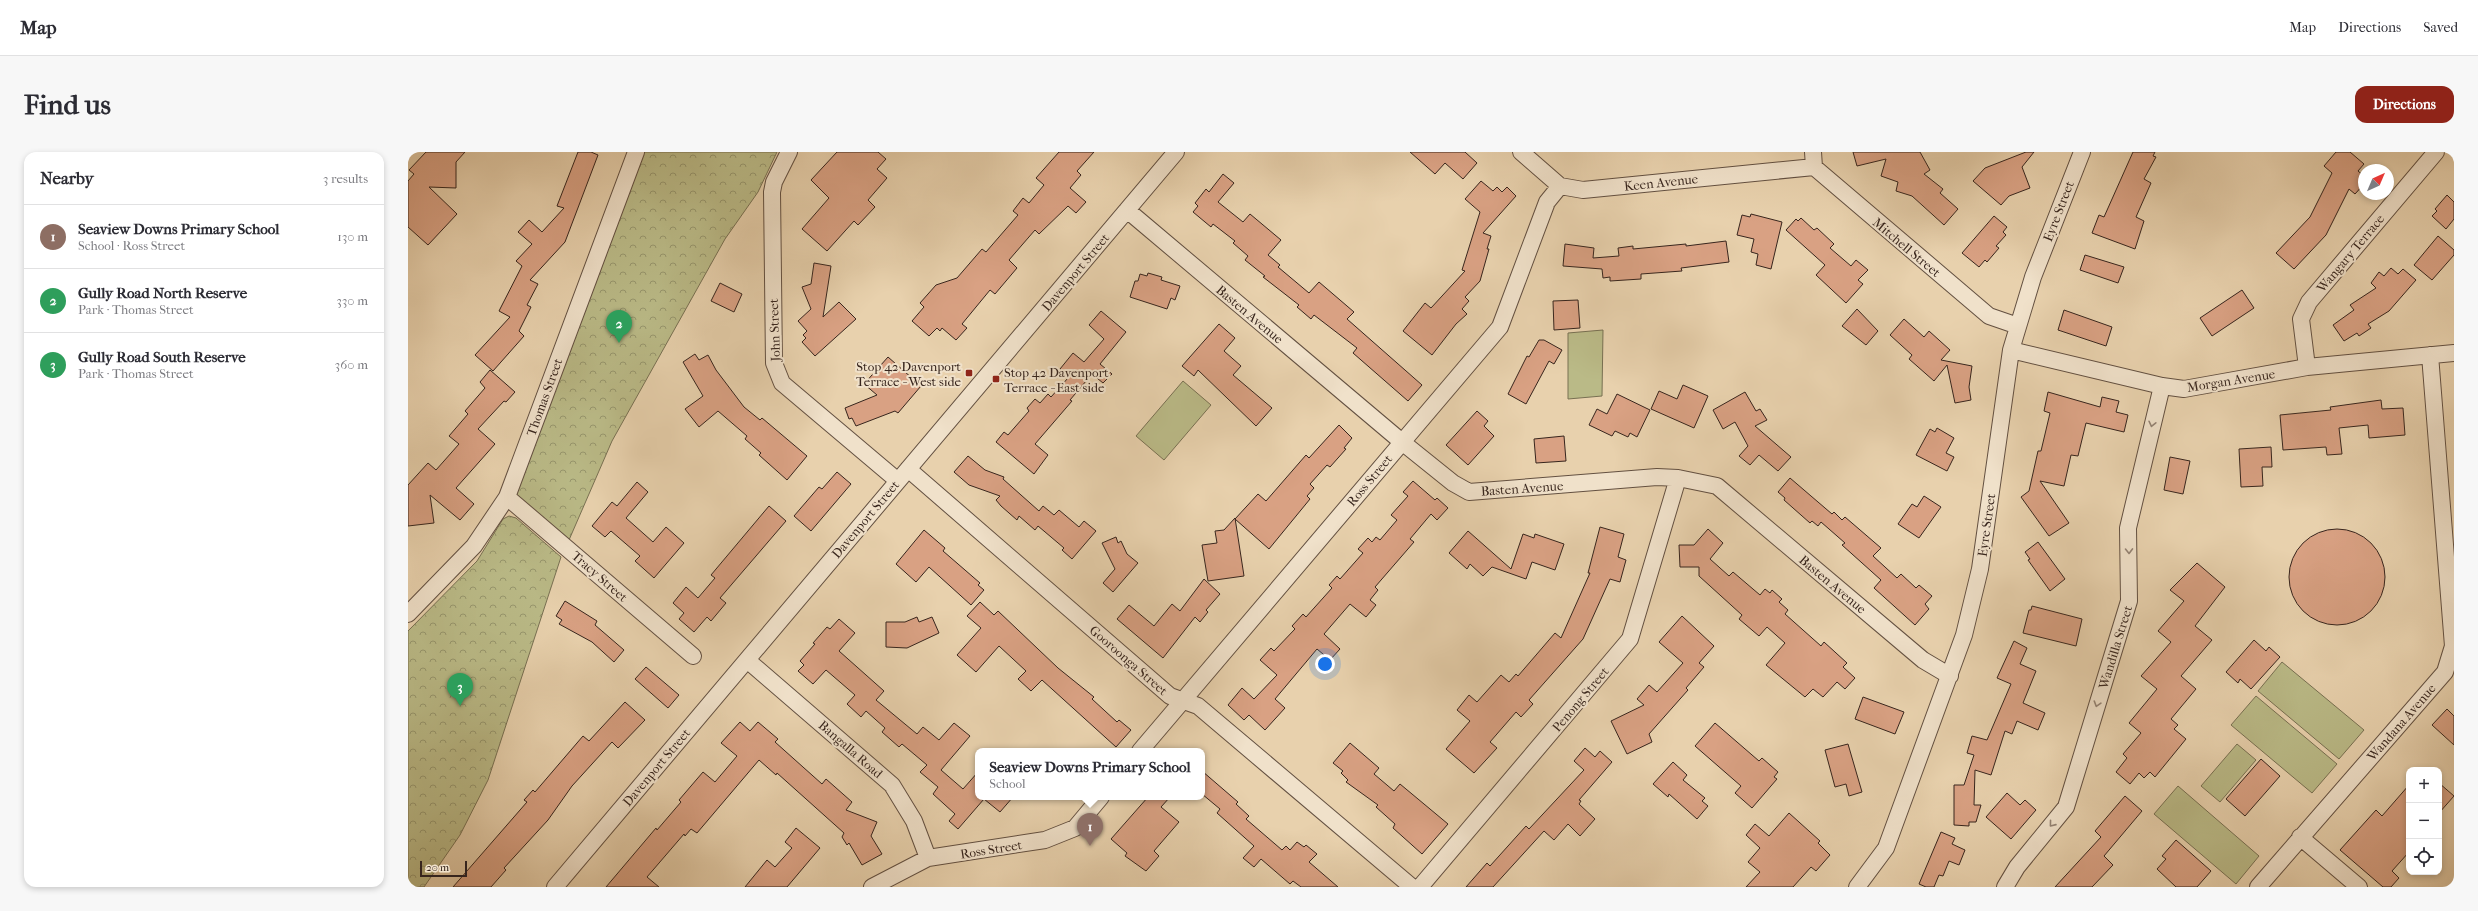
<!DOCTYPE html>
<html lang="en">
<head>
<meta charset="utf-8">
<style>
  :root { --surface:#fff; --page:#f7f7f7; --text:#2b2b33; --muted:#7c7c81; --line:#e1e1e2; --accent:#8f2418 }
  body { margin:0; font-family:"IM FELL French Canon",serif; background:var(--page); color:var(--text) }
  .controls { position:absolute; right:12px; bottom:12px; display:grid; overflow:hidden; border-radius:8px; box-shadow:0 2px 6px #0003 }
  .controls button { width:36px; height:36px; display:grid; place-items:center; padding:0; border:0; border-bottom:1px solid var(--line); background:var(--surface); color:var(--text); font:20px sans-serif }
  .compass { position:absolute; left:1950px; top:12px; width:36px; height:36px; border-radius:50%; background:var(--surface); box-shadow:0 2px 6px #0003; rotate:44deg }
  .scale { position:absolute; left:12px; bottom:10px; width:47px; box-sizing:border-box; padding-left:4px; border:2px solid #37251d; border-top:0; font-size:11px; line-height:14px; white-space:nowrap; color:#37251d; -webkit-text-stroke:3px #f0e1ca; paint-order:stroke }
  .you { position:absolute; left:917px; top:512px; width:14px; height:14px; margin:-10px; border:3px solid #fff; border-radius:50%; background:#1a73e8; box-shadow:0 0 0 6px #1a73e833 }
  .badge { display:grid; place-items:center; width:26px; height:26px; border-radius:50%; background:var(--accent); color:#fff; font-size:13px; font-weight:700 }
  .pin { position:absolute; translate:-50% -33px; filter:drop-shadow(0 1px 2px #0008) }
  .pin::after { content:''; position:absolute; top:21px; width:14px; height:12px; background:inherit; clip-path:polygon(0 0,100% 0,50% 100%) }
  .popup { position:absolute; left:567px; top:596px; width:230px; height:52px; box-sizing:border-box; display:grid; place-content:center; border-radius:8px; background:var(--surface); filter:drop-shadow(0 1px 3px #0005); font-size:13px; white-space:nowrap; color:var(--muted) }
  .popup b { font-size:15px; color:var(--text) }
  .popup::after { content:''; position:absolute; left:50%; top:100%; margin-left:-8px; border:8px solid transparent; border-top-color:var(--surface) }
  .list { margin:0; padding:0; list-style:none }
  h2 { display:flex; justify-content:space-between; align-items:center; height:52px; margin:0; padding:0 16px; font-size:17px }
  h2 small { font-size:13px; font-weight:400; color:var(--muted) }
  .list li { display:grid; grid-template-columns:26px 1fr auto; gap:12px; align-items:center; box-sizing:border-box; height:64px; padding:0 16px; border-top:1px solid var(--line) }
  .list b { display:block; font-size:15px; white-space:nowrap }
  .list p { margin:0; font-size:13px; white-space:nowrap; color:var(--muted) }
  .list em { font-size:13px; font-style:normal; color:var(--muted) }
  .icon { flex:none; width:22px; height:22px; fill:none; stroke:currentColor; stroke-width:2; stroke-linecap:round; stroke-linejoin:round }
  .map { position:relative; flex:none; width:2046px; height:735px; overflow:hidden; border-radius:12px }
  header { display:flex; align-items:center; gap:24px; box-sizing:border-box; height:56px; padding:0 20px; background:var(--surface); border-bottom:1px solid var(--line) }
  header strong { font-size:19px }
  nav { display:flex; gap:22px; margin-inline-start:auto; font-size:14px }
  .intro { display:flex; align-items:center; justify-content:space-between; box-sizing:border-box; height:96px; padding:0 24px }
  h1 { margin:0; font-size:28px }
  .button { padding:10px 18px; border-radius:12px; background:var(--accent); color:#fff; font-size:14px; font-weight:700 }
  main { display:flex; gap:24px; padding:0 24px }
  aside { flex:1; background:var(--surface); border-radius:12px; box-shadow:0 2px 6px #0003 }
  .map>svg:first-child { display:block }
</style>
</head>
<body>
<header>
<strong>Map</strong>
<nav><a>Map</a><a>Directions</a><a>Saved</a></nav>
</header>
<div class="intro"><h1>Find us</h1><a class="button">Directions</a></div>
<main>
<aside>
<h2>Nearby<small>3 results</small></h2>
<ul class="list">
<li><span class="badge" style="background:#8d6e63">1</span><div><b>Seaview Downs Primary School</b><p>School · Ross Street</p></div><em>130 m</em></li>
<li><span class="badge" style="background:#2e9e5b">2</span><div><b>Gully Road North Reserve</b><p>Park · Thomas Street</p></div><em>330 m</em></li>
<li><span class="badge" style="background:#2e9e5b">3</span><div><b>Gully Road South Reserve</b><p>Park · Thomas Street</p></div><em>360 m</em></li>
</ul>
</aside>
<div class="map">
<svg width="2046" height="735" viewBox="0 0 2046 735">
  <defs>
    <pattern id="park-crowns" width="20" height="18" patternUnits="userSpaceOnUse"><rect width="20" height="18" fill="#baba87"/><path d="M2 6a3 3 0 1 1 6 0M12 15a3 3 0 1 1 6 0" fill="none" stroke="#98976e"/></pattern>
  </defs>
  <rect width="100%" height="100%" fill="#e8d1ad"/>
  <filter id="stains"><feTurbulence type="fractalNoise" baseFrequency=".005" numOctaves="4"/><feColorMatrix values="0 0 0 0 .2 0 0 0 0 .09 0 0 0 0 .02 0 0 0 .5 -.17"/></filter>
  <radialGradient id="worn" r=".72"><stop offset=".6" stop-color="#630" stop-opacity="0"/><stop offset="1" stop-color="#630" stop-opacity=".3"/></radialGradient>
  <path fill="#baba87" stroke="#787052" d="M1195,178L1194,244L1160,247V181Z
    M775,229L803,253L756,308L728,284Z
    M1874,510L1956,578L1931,607L1850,539Z
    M1848,544L1929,612L1904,641L1823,573Z
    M1829,592L1848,608L1812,650L1793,634Z
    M1770,634L1851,704L1828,732L1746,662Z"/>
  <path fill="url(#park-crowns)" stroke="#787052" d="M235,0H369L350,40L317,87L204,289L161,388L107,342Z
    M101,364L108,366L153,405L80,628L52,683L16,735H0V479L69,409L95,367Z"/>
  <path fill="#d9a183" stroke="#37251d" d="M18,0H57L48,10V36L21,35L49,62L20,93L0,75V29L6,22L1,18Z
    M170,0H183L190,3L157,90L122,128L130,132L119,153L123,155L111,179L116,184L85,219L67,203L102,165L91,159L114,114L108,109L124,92L110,80L121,68L134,80L156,56L149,54Z
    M429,0H470L478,7L469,17L479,26L460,48L467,55L450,73L446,69L419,99L394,77L421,46L403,28Z
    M651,0H686L669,19L673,23L662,36L678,50L668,61L660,54L631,82L627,78L601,108L609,116L587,142L582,138L554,172L559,176L548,188L534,176L532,179L529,176L521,184L504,169L516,155L512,151L528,133L549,126L574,97L578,100L610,63L605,59L615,46L621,51L636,33L628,26Z
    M1002,0H1057L1069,11L1055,27L1037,11L1027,22Z
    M1445,0H1512L1522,18L1516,22L1535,37L1532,41L1550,57L1536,73L1504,44L1488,39L1490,30L1473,24L1478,7L1449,14Z
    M1618,0H1626L1614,15L1622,36L1601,44L1593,53L1565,29L1577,16Z
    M1725,0H1747L1745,4L1748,5L1736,27L1743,31L1728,65L1736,69L1727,97L1684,81L1691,63L1696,65Z
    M1928,0H1942L1956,12L1950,19L1956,24V32L1947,42L1941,37L1918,83L1886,117L1868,101L1902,65L1924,21L1916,14Z
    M815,22L826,31L810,50L835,70L842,62L873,88L860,103L872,113L870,115L901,141L911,130L946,160L939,167L1014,233L1000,249L945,201L949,196L906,163L903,167L889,155L891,153L855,125L857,124L837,108L840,104L825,91L827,89L805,72L803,75L785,60L790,54L787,51L798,37L801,40Z
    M1073,29L1085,39L1089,35L1094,40L1099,35L1108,44L1075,81L1083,84L1079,97H1081L1072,129L1057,145L1061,149L1054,157L1059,162L1048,172L1024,203L995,179L1017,151L1023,156L1057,119L1054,118L1072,60L1057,47Z
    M2039,43L2046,50V67L2038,77L2024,64L2029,59L2027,57Z
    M1343,62L1374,70L1363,117L1348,113L1350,102L1343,100L1346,87L1329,83L1334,63L1342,65Z
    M1586,64L1599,75L1595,80L1598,83L1588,94L1591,96L1579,110L1577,108L1571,115L1554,101Z
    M1393,66L1406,78L1409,76L1426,92L1422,96L1443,114L1448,108L1460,118L1450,128L1455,132L1438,151L1408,123L1417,113L1378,78L1388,67L1390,69Z
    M2030,84L2046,98V103L2024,128L2006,113Z
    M1318,89L1321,110L1273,116L1274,119L1233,122V127L1202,129V125L1195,126L1194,117L1155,114L1157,92L1186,96L1185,106L1211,104L1210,96L1225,94V97L1278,92V94Z
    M1677,103L1716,115L1710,131L1672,118Z
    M406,111L423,114L415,165L431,150L448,167L407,204L394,190L398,186L395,183L399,179L390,169L403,157L394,135L403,132Z
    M1983,116L1990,122L1995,117L2008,128L1981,159L1960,172L1963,176L1951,184L1949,181L1936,189L1925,173L1946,158L1942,153L1968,136L1963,131L1971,120L1976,124Z
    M740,121L754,125L753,128L772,134L767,148L763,146L759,157L722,145L727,129H730L732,122L739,124Z
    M312,131L334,142L326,160L303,149Z
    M1834,138L1846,156L1804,184L1792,166Z
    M1170,148L1172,176L1146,178L1145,149Z
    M1449,157L1470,179L1458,193L1434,174Z
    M1656,158L1704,175L1698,194L1650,178Z
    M693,159L718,180L692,212L704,222L695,231L684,222L662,248L664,249L627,292L640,303L626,322L588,290L596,280L600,283L621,259L619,256L627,247L632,251L640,242L643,245L660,226L652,217L665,201L676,210L696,187L681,173Z
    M1496,167L1516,185L1521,179L1542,198L1533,208L1564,214L1561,235L1563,248L1547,251L1539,213L1526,229L1501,207L1504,203L1482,183Z
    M811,172L827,186L816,199L833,214L825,223L864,256L848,274L790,218L786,224L774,214Z
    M1131,188H1136L1154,198L1146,212L1141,209L1118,252L1100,242L1119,204L1121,205Z
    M287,202L291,208L300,203L308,218L336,255L352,268L354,266L399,304L379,328L351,303L353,301L337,287L339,284L310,259L291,275L277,257L295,244L275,210Z
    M480,205L513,234L490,261L487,259L448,274L444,266L441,267L437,256L469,243L456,232Z
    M82,218L107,240L98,250L96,249L70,277L87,292L48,336L66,352L52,368L22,343L26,371L0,374V333L20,311L28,318L51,292L41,284L60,262L57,259L77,236L72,230Z
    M1275,233L1300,244L1286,276L1243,257L1251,239L1269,247Z
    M1337,240L1348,259L1352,257L1359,268L1347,274L1383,305L1370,319L1351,303L1342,313L1331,304L1340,294L1327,270L1315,277L1305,258Z
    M1640,240L1692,255L1694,245L1711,249L1708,260L1720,263L1716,280L1678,271L1670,304L1663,303L1656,334L1632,329L1661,371L1641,384L1613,345L1621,339L1630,299H1633L1642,261L1636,259Z
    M1209,242L1242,258L1229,285L1222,281L1220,285L1207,279L1204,284L1181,273L1189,257L1199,262Z
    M1973,248L1974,257L1995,256L1997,283L1961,286L1960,273L1931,276L1934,302L1919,303L1918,295L1875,298L1872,263L1923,258L1922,255Z
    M1069,259L1080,269L1076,274L1086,284L1060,313L1038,293Z
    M931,273L944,286L936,296L938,297L922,315L919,313L902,332L906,336L899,344L902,347L861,397L827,367L850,342L858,349L898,303L901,306Z
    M1529,276L1546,286L1538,301L1546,305L1539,319L1508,303L1522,277L1527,280Z
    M1156,284L1158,309L1128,311L1126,287Z
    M1863,295L1864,315H1854L1855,334L1833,335L1831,297Z
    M560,304L577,318L596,325L595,327L631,359L635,354L646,363L651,358L671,375L676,369L688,379L664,407L654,398L656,396L630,374L627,378L611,364L609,368L593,354L588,348L592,344L561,333L546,320Z
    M1762,305L1782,309L1775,342L1756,338Z
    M429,320L443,332L403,379L386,364L411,335L414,337Z
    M1382,326L1424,362L1426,360L1434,368L1437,365L1473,396L1465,404L1489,426L1493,422L1508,436L1511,433L1524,444L1517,452L1521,457L1507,473L1466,436L1473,428L1434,393L1437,391L1413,370L1410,374L1404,369L1402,371L1376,348L1377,346L1370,340Z
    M1005,329L1027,348L1029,346L1040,356L1029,368L1023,362L1002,387L1006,390L967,435L970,438L962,448L968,453L958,465L942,452L916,482L932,497L922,508L909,497L867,547L877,556L857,578L841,563L836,568L820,553L834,536L846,547L869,523L852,508L863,496L866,499L887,477L884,474L895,462L898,465L924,436L921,433L929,424L932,427L955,401L950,397L960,386L964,390L968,385L972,388L989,368L983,363L1000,344L995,340Z
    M229,330L240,340L218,366L245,390L258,375L276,391L246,426L227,409L232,404L203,379L197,385L184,374L204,350L209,354Z
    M1516,344L1533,355L1511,386L1490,372L1504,352L1509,355Z
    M361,354L378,369L312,446L318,451L303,469L299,465L286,480L271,467L276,461L265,451L278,435L290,446L307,426L303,423Z
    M827,366L836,424L800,429L794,393L809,391L807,379L816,378Z
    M1192,375L1216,382L1210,405L1218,408L1212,430L1202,427L1175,487L1121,548L1125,552L1113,565L1108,560L1082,590L1089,596L1066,621L1038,597L1062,569L1049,558L1061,543L1069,550L1093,523L1101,530L1108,522L1110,524L1147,481L1153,486L1182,421H1180Z
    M1300,377L1315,391L1302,407L1321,424L1325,420L1352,443L1357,437L1362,441L1364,438L1374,447L1371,450L1380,458L1377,462L1413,494L1416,490L1439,511L1435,515L1447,526L1437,537L1429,530L1415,545L1405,537L1397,545L1358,513L1377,491L1359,475L1351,484L1331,467L1334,463L1291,424V415H1272L1271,393H1286Z
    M1881 425a48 48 0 1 1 96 0a48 48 0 1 1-96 0Z
    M516,378L537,396L535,399L572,431L570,433L576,438L563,453L521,415L508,430L488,412Z
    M1060,379L1103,417L1115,382L1126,386L1127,382L1156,392L1147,418L1124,410L1118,427L1084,415L1075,424L1062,412L1059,417L1041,401Z
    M708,385L710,391L713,389L719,402L730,411L705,440L695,431L707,417L694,391Z
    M1630,390L1657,427L1642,439L1620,408L1622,407L1617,400Z
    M1789,411L1817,435L1787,474L1804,488L1773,524L1788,537L1763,567L1770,573L1766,577L1778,587L1747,625L1742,620L1736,626L1731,621L1722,632L1708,620L1719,606L1715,602L1733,581L1721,571L1749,537L1733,524L1763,490L1750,479L1776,449L1762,438Z
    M796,427L812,442L798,458L800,460L792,470L787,465L755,506L709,467L721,453L746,474L764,452L772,459Z
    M157,449L189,469L187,473L216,498L206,510L184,490L151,472L154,468L148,464Z
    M572,450L586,463L590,459L650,516L686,545L684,547L709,570L711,568L723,578L708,595L634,528L623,539L610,527L618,519L591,494L568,520L549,503L573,476L559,464Z
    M1624,454L1674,467L1668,494L1615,481L1621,458H1623Z
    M1274,464L1306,494L1291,511L1296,515L1278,536L1280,538L1241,582L1244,590L1219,602L1203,569L1236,553L1229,547L1241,533L1249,540L1275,511L1251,490Z
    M509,465L511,470L524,465L531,481L499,496L478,495V470H497Z
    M431,467L447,481L431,499L476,539L468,548L509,582L515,575L531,588L546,571L562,584L533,618L555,637L570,620V645H605L592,660L576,647L550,677L541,669L547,662L525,642L530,635L512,620L519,613L494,592L491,595L474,580L477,576L458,559L453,565L439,552L447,543L418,518L405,532L390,519L396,513L392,509L407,492L405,491L419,475L422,477Z
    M1846,488L1858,499L1861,495L1872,505L1843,537L1832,527L1830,531L1818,520Z
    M1606,489L1619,496L1612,512L1628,519L1615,551L1637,561L1630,578L1609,569L1604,582L1597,579L1583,623L1567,618L1566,653H1573L1568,670H1561V674L1546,673V633H1556L1566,603L1559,601L1564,584L1579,588L1603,532L1589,526Z
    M238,515L271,543L260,556L227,527Z
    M1455,545L1496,560L1487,582L1447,567Z
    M217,550L237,568L210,596L204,590L164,634L140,668L96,716L98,718L83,735H45L119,650L116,648L125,638L127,640L175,584L181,589Z
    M2039,557L2046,564V593L2024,573Z
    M332,570L342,579L350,570L370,587L367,590L414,632L418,627L444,650L438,658L469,670L463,684L474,702L454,713L441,691L439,693L434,685L436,681L369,621L368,623L351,608L289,681L283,677L277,684L276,682L239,725L251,735H198L248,676L249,678L273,650L271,648L295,620L307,630L329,604L313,591Z
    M1307,571L1351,609L1354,606L1370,620L1366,625L1369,627L1344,656L1327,641L1333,634L1287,594Z
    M942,591L971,616L966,622L986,639L992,632L1040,672L1014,702L985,676L987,672L968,655L970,653L938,630L940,628L933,621L935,619L925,611Z
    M1440,592L1454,640L1441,644L1438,632L1427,635L1417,598Z
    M1177,596L1187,605L1192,599L1204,610L1171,648L1173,649L1171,652L1187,667L1172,684L1160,672L1146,688L1136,679L1085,735H1058L1079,711L1082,714L1118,674L1121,677L1176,618L1166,609Z
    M1853,607L1872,624L1837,664L1818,647Z
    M1265,610L1279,623L1275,628L1297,646L1294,649L1300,654L1289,667L1261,642L1260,645L1245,632Z
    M794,619L830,650L828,652L841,664L838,667L874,698L878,694L882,698L889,690L896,695L898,693L909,702L901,710L930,735H893L885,729L882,732L853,707L846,715L835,706L846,694L809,661L812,657L794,642Z
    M2031,631L2046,644L2031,661Z
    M2001,633V700L1984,719L1991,726L1983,735H1975L1932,698L1968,658L1974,664Z
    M1599,641L1612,653L1617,648L1628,658L1603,687L1578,665Z
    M1717,644L1734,659L1696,704L1705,713L1684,735H1647L1693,685L1687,679Z
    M740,645H762L753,655L771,670L746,699L751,704L738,719L717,704L719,701L703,687Z
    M1381,661L1412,689L1410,691L1422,703L1408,719L1403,715L1385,735H1338L1352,720L1340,710L1352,696L1338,683L1347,672L1361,684Z
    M388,676L412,696L379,735H337L359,708L367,715L384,696L377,690Z
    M1533,680L1547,686L1544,692L1557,698L1551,713L1541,709L1535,724L1531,723L1526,735H1518L1511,732Z
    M1768,688L1803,719L1789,735H1768L1749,717L1758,707L1754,704Z"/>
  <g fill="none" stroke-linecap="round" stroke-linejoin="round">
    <g stroke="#635041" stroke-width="18">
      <path id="minor" d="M381,0L366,30L364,40L366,211L374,231L490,329
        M1113,0L1152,34L1175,38L1406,15
        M1405,0L1406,15L1581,164L1610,174
        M719,58L994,290L1045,331L1061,340L1249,325L1270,326L1309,334L1515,508L1542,524
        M1603,198L1754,234L1776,237L1899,215L2046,201
        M1899,215L1893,167L1901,150L2028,0
        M500,317L762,544L790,554L1004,735
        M99,345L285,504
        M0,462L66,394L99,345L228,0
        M339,508L484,633L506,669L520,706
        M732,599L1092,175L1139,50L1152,34
        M1892,685L1951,735
        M147,735L768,0
        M464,735L520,706L637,688L667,676L693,645
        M1012,735L1222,487L1270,326
        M1449,735L1478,696L1556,483L1572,417L1603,198L1625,125L1674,0
        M1597,735L1609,715L1658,655L1721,449L1720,376L1754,234
        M1850,735L2037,520L2045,494L2022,203"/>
    </g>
    <use href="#minor" stroke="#f0e1ca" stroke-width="16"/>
  </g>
  <defs><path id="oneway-chevron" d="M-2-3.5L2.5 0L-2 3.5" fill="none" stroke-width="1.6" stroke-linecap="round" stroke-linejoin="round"/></defs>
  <g stroke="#948374">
    <use href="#oneway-chevron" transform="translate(1744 272) rotate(103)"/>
    <use href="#oneway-chevron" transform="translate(1721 399) rotate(89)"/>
    <use href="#oneway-chevron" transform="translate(1689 552) rotate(107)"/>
    <use href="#oneway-chevron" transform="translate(1644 672) rotate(129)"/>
  </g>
  <g fill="#8f2418" stroke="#f0e1ca" stroke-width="1.5">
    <rect x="557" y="217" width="8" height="8" rx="2"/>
    <rect x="584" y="223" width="8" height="8" rx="2"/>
  </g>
  <g text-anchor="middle" stroke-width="4" stroke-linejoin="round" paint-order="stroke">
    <g font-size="13" fill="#37251d" stroke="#f0e1ca">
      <text transform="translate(1253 30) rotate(-6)" y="5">Keen Avenue</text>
      <text transform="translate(1650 59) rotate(-69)" y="5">Eyre Street</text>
      <text transform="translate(1499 95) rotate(40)" y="5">Mitchell Street</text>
      <text transform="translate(1942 101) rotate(-50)" y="5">Wangary Terrace</text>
      <text transform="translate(667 120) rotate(-50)" y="5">Davenport Street</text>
      <text transform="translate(842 162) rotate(40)" y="5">Basten Avenue</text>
      <text transform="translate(366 178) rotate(-92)" y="5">John Street</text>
      <text transform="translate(1823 228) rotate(-9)" y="5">Morgan Avenue</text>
      <text transform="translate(136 245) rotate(-70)" y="5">Thomas Street</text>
      <text transform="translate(961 328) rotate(-50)" y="5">Ross Street</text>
      <text transform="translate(1114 336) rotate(-4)" y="5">Basten Avenue</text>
      <text transform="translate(457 367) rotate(-50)" y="5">Davenport Street</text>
      <text transform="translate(1578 373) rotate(-82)" y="5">Eyre Street</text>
      <text transform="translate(192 424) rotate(41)" y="5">Tracy Street</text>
      <text transform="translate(1425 432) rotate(40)" y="5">Basten Avenue</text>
      <text transform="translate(1707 495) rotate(-73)" y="5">Wandilla Street</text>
      <text transform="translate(721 508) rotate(41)" y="5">Gooroonga Street</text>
      <text transform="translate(1172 547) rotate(-50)" y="5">Penong Street</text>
      <text transform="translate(1993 570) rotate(-49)" y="5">Wandana Avenue</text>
      <text transform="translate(443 597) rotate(41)" y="5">Bangalla Road</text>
      <text transform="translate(248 615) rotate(-50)" y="5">Davenport Street</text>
      <text transform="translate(583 697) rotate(-9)" y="5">Ross Street</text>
    </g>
    <g font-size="13" fill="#37251d" stroke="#f0e1ca" text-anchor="end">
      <text x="553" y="219">Stop 42 Davenport<tspan x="553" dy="15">Terrace - West side</tspan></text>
      <text x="596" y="225" text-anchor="start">Stop 42 Davenport<tspan x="596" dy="15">Terrace - East side</tspan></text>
    </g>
  </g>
  <rect width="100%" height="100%" filter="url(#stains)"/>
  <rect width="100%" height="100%" fill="url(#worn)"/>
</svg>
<div class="controls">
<button>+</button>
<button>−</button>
<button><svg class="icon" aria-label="locate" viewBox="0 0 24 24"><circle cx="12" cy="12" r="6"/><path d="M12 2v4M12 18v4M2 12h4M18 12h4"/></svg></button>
</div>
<svg class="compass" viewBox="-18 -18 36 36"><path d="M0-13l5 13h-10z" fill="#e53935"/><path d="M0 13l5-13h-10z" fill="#7c7c81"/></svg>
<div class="scale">20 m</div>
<div class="you"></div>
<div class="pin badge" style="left:682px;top:694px;background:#8d6e63">1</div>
<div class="popup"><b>Seaview Downs Primary School</b>School</div>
<div class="pin badge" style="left:211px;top:191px;background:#2e9e5b">2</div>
<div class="pin badge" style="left:52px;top:554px;background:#2e9e5b">3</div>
</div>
</main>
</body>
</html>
